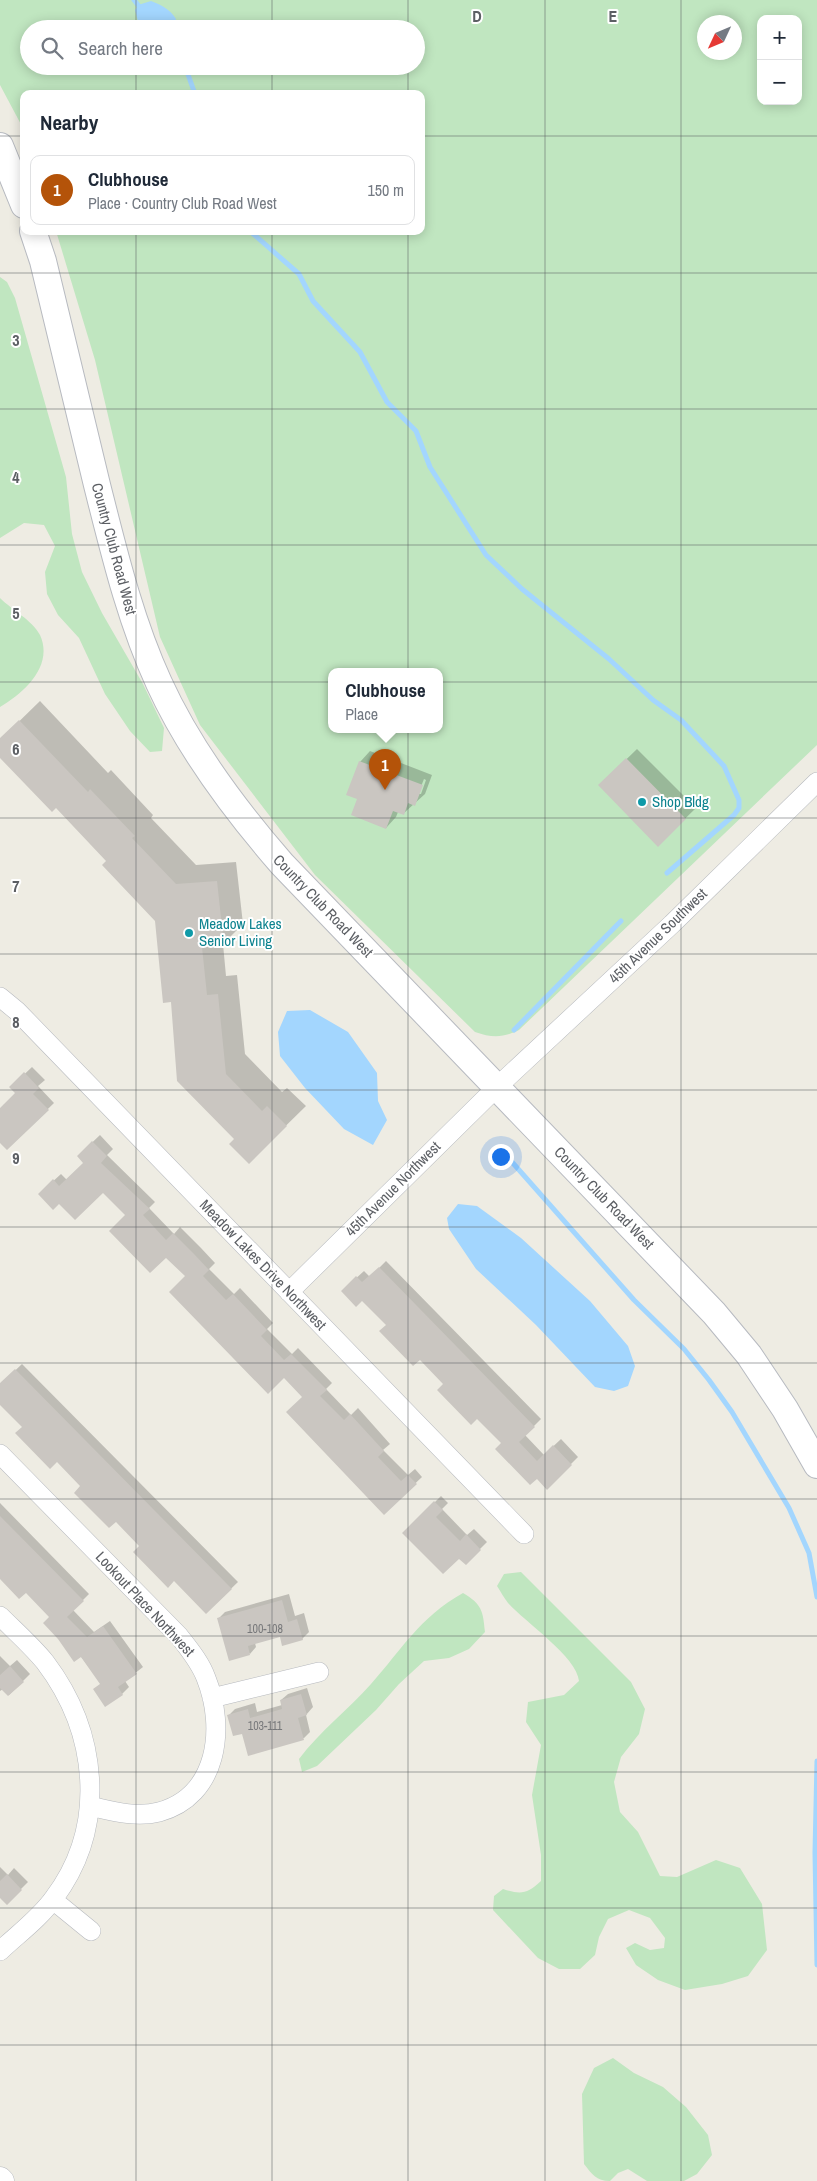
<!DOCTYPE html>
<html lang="en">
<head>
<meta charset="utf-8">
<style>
  :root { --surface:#fff; --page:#f6f6f7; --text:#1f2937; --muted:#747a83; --line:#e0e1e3; --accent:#b45309 }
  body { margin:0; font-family:"Archivo Narrow",sans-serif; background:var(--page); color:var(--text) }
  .controls { position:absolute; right:15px; top:15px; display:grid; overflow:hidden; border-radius:10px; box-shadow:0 2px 12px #0003 }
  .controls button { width:45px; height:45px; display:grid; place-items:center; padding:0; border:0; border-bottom:1px solid var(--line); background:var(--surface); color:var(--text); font:25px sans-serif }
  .compass { position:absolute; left:697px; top:15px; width:45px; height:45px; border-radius:50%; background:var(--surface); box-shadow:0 2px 12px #0003; rotate:226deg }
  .you { position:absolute; left:500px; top:1156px; width:18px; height:18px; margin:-12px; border:4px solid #fff; border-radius:50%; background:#1a73e8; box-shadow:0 0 0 8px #1a73e833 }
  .badge { display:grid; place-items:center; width:32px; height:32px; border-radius:50%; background:var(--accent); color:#fff; font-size:16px; font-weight:700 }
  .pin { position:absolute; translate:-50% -41px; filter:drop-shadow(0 1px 2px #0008) }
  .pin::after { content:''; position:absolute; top:26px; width:18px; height:15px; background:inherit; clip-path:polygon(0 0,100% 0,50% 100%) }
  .popup { position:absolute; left:328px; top:668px; width:115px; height:65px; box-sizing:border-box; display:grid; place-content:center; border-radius:10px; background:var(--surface); filter:drop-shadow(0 1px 4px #0005); font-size:16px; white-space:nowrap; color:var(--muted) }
  .popup b { font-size:19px; color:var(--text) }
  .popup::after { content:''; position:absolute; left:50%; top:100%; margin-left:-10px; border:10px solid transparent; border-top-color:var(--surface) }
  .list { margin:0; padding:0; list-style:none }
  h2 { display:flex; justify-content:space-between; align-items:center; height:65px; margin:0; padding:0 20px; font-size:21px }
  h2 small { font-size:16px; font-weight:400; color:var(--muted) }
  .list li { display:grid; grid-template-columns:32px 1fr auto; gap:15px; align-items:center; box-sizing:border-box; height:70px; margin:0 10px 10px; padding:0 10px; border:1px solid var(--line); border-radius:10px }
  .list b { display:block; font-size:19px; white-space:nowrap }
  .list p { margin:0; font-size:16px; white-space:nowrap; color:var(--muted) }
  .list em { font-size:16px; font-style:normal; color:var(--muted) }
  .icon { flex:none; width:28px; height:28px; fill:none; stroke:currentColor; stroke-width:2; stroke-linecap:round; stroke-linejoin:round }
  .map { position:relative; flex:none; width:817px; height:2181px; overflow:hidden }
  .search { position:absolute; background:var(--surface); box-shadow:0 2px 12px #0003; left:20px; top:20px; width:405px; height:55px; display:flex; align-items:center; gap:12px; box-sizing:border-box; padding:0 18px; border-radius:28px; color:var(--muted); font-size:19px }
  .panel { position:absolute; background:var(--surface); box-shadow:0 2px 12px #0003; left:20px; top:90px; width:405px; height:145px; border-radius:10px }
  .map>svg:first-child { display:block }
</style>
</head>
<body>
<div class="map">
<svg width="817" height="2181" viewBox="0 0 817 2181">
  <rect width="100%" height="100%" fill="#eeece3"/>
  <path fill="#c0e6c0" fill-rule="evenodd" d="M0,0H817V745L519,1030C503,1038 492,1038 475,1032L315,875L200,725L160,637L95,360L56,231H421V94H24V130L0,85ZM761,19H798V101H761ZM704,22H734V52H704ZM29,29H416V66H29ZM331,671H439V729H331Z
    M0,277L7,282L15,298L66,477L72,534L82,572L102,613L143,684L164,728L162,751L150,752L130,731L105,694L79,638L58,615L47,594L45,572L55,546L44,525L24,523L0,538Z
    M0,598C12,610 32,620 40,635C54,666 24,693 0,707Z
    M521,1572L631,1682L645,1709L639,1734L621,1757L614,1782L620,1812L638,1832L660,1876L677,1877L716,1860L740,1868L762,1904L767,1950L748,1976L722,1984L685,1990L658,1980L636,1965L626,1948L635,1943L650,1950L664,1948L665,1938L650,1918L629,1910L608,1919L599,1937L595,1955L580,1969H559L538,1958L493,1910L494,1896L503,1889C521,1895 527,1894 541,1881V1855L532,1795L541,1745L526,1722L528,1702L564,1695L579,1681C577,1657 525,1622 508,1603C504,1598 501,1592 497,1586L504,1574Z
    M463,1593C482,1604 483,1611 485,1632L469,1649L449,1658L424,1661L399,1684L376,1710L317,1766L302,1772L299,1759C320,1731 348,1710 371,1684C403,1648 419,1618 463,1593Z
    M613,2058L634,2073L663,2087L686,2107L708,2135L712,2155L697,2174L684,2181H647L628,2169L618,2173L610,2181C596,2181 592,2174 584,2164L582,2094L594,2068Z"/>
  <path fill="#a3d6fe" d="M151,1C161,5 170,9 176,19L171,29H140L135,10L138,5Z
    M310,1010L348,1032L377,1073L378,1101L387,1120L373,1145L344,1129L305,1088L280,1056L278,1032L287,1011Z
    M458,1204L477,1206L521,1238L590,1301L628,1346L635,1366L628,1386L614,1391L595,1387L536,1325L476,1269L449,1229L447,1218Z"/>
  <path fill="#0003" fill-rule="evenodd" d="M40,701L108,773L111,770L153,815L151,818L196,865L236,862L243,924L223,944L226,976L237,975L245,1054L282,1092L287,1088L306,1106L249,1162L236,1139L172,1001L156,920L108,861L56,807L0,756V740Z
    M637,749L696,808L658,845L600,785Z
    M370,751L432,775L425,794L404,813L398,812L396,817L386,828L358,798L360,762ZM424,779L426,780L421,794H418Z
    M32,1067L45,1080L38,1086L54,1103L7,1149L0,1141V1110L17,1093L11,1087Z
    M100,1135L113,1149L107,1155L155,1202L149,1208L174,1234L180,1227L201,1248L215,1263L209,1269L234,1294L240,1288L273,1323L267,1329L292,1354L298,1348L332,1383L326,1389L351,1415L358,1408L390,1444L383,1450L408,1475L415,1469L422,1477L384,1513L304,1397L103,1191L59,1202L39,1194L61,1174L67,1180L85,1162L78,1156Z
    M386,1261L541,1419L525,1435L544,1455L561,1439L578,1457L547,1488L362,1299L342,1291L364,1271L370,1277Z
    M22,1364L238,1582L207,1612L0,1403V1385Z
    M441,1496L448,1503L442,1509L467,1535L474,1529L487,1542L466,1563L459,1557L404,1533Z
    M0,1503L89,1594L73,1610L94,1632L110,1621L143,1667L125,1681L129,1687L122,1694L101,1683L51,1617L26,1591L0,1578Z
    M289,1594L295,1616L304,1613L309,1632L302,1639L281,1636L255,1643L256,1647L250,1654L219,1618L225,1612Z
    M0,1656L10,1666L17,1660L30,1674L9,1695L3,1689L0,1691Z
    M307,1688L313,1707L306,1715L310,1732L304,1738L242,1732L229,1715L235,1709L255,1703L257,1712L282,1705L281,1700L288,1694Z
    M0,1867L8,1875L14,1868L28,1882L7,1903L0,1897Z"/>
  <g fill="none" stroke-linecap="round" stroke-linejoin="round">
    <path stroke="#a3d6fe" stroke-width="5" d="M134,0L138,5
      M185,66L195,94
      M250,231L299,274L313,301L360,352L387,402L416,431L430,467L486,555L522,589L609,659L653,700L681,720L724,766L739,800V808L734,815L667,873
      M514,1030L621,921
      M512,1162L634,1300L684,1349L709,1380L732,1412L789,1508L809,1553L817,1597
      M817,1761L815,1853L817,1965"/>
  </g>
  <path fill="#cac6c1" d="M19,720L88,792L90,789L135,836L132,838L176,884L217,881L224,945L202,947L207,995L218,994L226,1074L262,1111L267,1106L287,1126L249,1164L229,1144L234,1139L177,1081L171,1002L163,1003L155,921L102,865L106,861L56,808L52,812L0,758V738Z
    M626,758L686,819L658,847L598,785Z
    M359,761L423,785L415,806L408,803L404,815L393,811L386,829L351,815L357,799L346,795Z
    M24,1072L39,1088L33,1094L49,1110L7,1150L0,1143V1108L15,1093L9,1087Z
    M92,1141L107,1156L101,1163L150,1209L143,1215L166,1240L173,1233L194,1254L209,1270L203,1276L226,1300L233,1294L267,1330L261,1336L284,1360L291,1354L327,1390L320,1396L344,1420L350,1414L384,1451L378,1457L401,1481L408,1475L417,1484L384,1515L286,1412L302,1397L284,1378L268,1394L169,1292L185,1276L166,1258L150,1273L109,1231L125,1215L103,1193L75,1220L59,1204L53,1210L38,1194L53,1179L59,1186L83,1163L77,1156Z
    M379,1267L535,1427L519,1442L537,1461L553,1445L572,1465L547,1490L537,1479L530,1485L495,1449L501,1443L477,1419L471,1425L437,1390L443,1384L420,1360L413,1366L379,1331L386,1325L362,1301L356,1307L341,1291L356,1276L362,1282Z
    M15,1369L232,1589L206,1614L174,1581L168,1588L133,1552L139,1546L116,1522L109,1528L74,1493L80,1486L57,1462L50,1469L15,1433L22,1427L0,1405V1383Z
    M434,1501L443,1510L436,1517L460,1541L466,1534L481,1550L466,1565L459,1559L443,1574L402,1533Z
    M0,1516L84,1601L67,1617L87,1637L103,1626L137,1674L118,1687L123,1695L105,1707L93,1689L100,1684L81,1657L74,1662L58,1639L43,1623L49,1617L26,1593L19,1599L0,1579Z
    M282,1600L288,1622L297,1619L303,1640L282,1646L280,1637L248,1646L250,1655L229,1661L217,1618Z
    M10,1666L24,1682L8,1696L0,1688V1675Z
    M301,1694L307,1715L298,1718L304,1740L248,1756L242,1734L233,1736L227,1715L248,1709L250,1718L282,1709L280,1700Z
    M7,1874L22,1890L7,1905L0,1898V1881Z"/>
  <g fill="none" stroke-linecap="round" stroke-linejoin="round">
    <g stroke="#b6b9be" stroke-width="20">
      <path id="minor" d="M0,997L17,1011L524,1534
        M289,1292L498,1086L672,924L817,782
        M0,1454L179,1636C189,1649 200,1662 206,1678C226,1728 218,1796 159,1812C136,1818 112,1811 90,1806
        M0,1616C15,1631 32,1646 45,1662C98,1732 108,1826 54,1898C40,1918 18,1934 0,1951
        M212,1698L319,1672
        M53,1900L91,1931"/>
    </g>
    <g stroke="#b6b9be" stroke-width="25">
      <path id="tertiary" d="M0,2179L2,2181"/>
    </g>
    <g stroke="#b7bac0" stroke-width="28">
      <path id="secondary" d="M0,146L24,205
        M33,231L43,261C61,335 79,410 97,485C114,552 130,620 159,683C189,749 235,810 282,864L714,1313L749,1355L785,1409L817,1465"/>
    </g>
    <use href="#minor" stroke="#fff" stroke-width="19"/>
    <use href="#tertiary" stroke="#fff" stroke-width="24"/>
    <use href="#secondary" stroke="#fff" stroke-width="26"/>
  </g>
  <path fill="none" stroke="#5c5f64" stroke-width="1" stroke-opacity="0.55" d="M136,0V29M272,0V29M408,0V29M545,0V2181M681,0V2181M136,66V94M272,66V94M408,66V94M0,136H24M421,136H817M136,231V2181M272,231V2181M408,231V2181M0,273H817M0,409H817M0,545H817M0,682H817M0,818H817M0,954H817M0,1090H817M0,1227H817M0,1363H817M0,1499H817M0,1636H817M0,1772H817M0,1908H817M0,2045H817"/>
  <g fill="#0f9aa8" stroke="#fff" stroke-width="2">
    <circle cx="642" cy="802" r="5"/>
    <circle cx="189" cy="933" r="5"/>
  </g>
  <g text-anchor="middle" stroke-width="4" stroke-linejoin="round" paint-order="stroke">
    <g font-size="12" fill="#78797b">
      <text x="265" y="1633">100-108</text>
      <text x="265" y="1730">103-111</text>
    </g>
    <g font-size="15" fill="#5c5f64" stroke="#fff">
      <text transform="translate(114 549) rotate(75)" y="5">Country Club Road West</text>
      <text transform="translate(323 906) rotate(46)" y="5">Country Club Road West</text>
      <text transform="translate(658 936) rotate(-44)" y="5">45th Avenue Southwest</text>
      <text transform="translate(393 1189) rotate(-45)" y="5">45th Avenue Northwest</text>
      <text transform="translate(604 1198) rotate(46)" y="5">Country Club Road West</text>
      <text transform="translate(263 1265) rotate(46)" y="5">Meadow Lakes Drive Northwest</text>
      <text transform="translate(145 1604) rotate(47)" y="5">Lookout Place Northwest</text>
    </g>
    <g font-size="15" fill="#0d838f" stroke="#fff" text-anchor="start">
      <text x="652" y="807">Shop Bldg</text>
      <text x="199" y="929">Meadow Lakes<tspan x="199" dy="17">Senior Living</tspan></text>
    </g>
  </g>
  <g font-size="16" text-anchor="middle" font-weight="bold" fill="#5c5f64" stroke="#fff" stroke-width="4" stroke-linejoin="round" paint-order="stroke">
    <text x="477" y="22">D</text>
    <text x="613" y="22">E</text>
    <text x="16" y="346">3</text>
    <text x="16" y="483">4</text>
    <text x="16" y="619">5</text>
    <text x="16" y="755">6</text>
    <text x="16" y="892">7</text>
    <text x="16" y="1028">8</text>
    <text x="16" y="1164">9</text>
  </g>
</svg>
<div class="controls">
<button>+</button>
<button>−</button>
</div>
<svg class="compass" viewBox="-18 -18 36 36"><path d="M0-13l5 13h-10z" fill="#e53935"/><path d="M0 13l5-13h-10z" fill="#747a83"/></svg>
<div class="you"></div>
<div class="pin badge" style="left:385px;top:790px">1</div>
<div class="popup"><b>Clubhouse</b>Place</div>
<div class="search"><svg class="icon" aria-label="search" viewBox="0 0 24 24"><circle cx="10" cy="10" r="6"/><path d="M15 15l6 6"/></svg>Search here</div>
<section class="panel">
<h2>Nearby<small></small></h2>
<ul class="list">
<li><span class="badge">1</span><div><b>Clubhouse</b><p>Place · Country Club Road West</p></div><em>150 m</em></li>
</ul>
</section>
</div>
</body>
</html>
